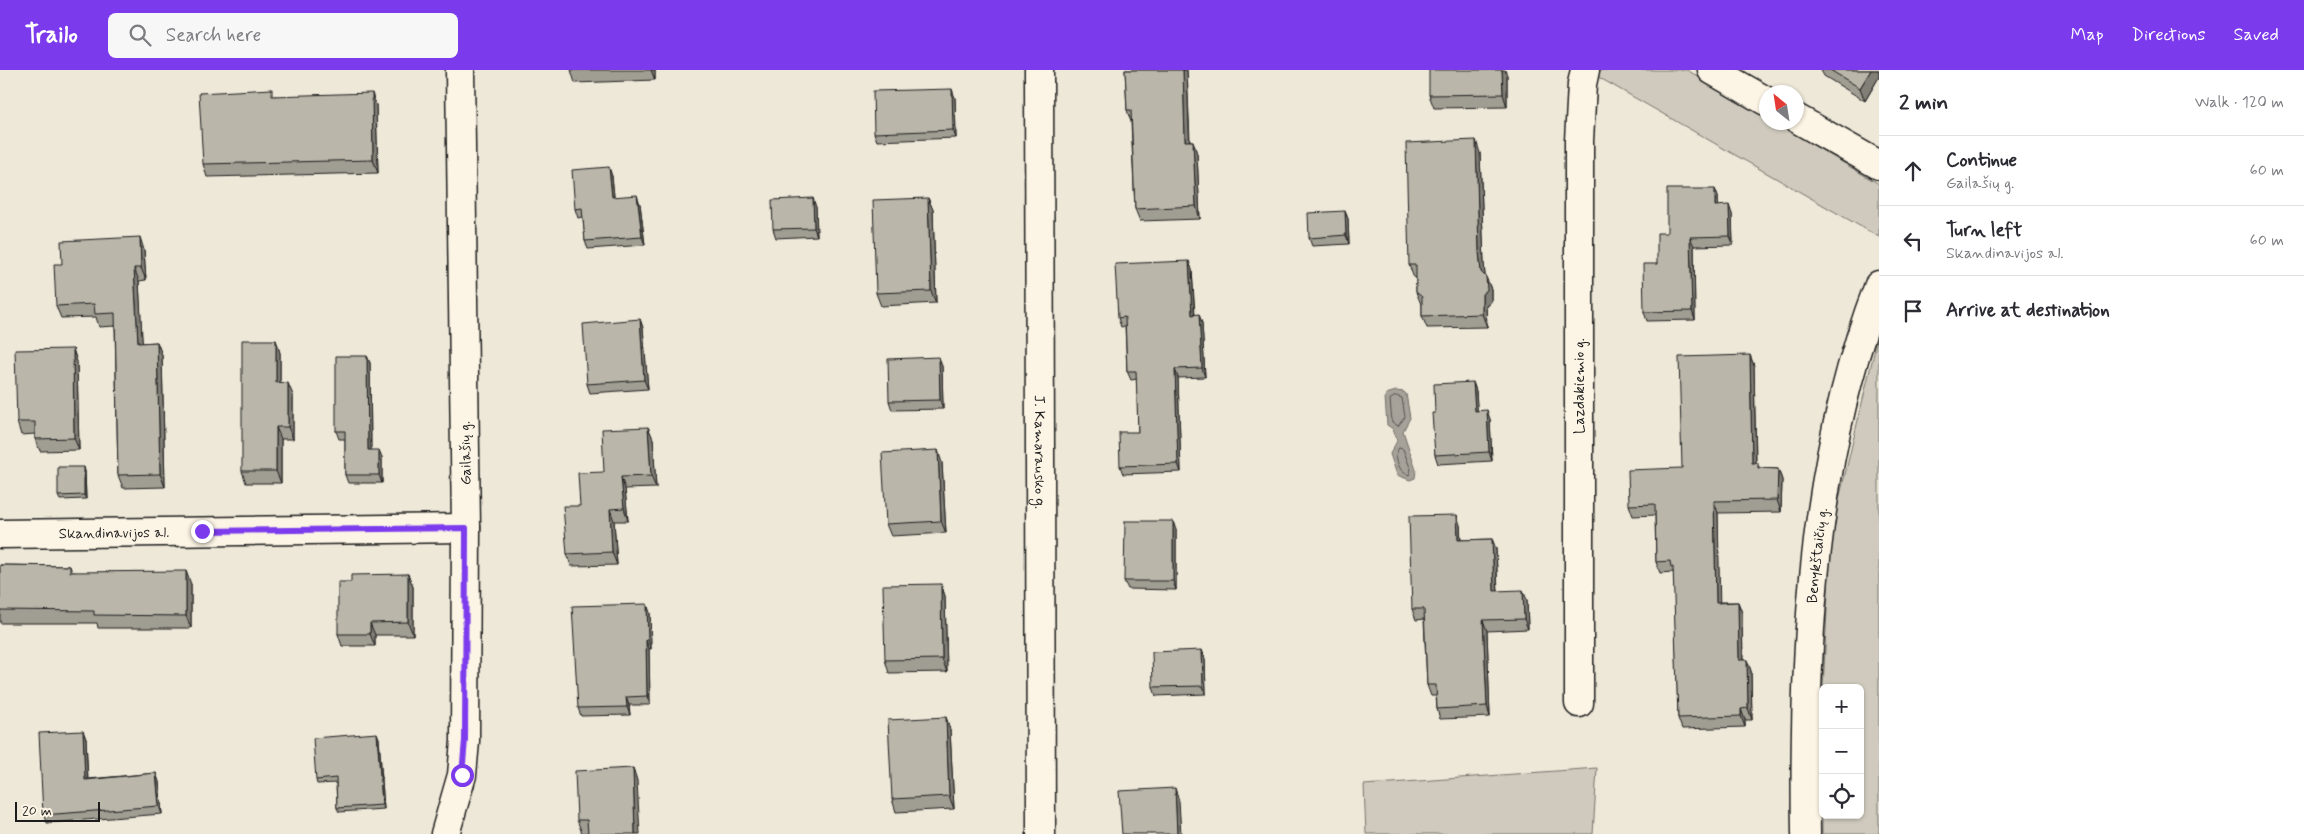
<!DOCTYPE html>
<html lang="en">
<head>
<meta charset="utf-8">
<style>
  :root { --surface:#fff; --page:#f7f7f7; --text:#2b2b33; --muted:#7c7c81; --line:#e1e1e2; --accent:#7c3aed }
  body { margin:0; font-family:Mynerve,sans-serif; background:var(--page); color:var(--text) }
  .controls { position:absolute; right:15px; bottom:15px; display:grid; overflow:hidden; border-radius:8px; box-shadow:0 1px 4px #0004 }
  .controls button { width:45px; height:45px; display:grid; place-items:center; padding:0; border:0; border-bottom:1px solid var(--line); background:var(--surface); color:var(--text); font:25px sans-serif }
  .compass { position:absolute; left:1759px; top:15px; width:45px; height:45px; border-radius:50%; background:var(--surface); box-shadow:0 1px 4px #0004; rotate:330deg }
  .scale { position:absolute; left:15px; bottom:12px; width:85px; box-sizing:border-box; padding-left:5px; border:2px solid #1c1c1c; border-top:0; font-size:14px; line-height:18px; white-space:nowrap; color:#1c1c1c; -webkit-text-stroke:4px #fcf5e5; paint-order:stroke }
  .stop { position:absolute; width:15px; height:15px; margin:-11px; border:4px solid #7c3aed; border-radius:50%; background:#fff }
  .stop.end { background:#7c3aed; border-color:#fff; box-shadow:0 1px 5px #0008 }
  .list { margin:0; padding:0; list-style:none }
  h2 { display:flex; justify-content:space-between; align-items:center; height:65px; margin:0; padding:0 20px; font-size:21px }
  h2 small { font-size:16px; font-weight:400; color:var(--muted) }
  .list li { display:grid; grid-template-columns:32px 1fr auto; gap:15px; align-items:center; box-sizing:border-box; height:70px; padding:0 20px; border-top:1px solid var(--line) }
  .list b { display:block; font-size:19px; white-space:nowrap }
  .list p { margin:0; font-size:16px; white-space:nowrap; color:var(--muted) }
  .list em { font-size:16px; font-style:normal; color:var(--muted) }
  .icon { flex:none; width:28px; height:28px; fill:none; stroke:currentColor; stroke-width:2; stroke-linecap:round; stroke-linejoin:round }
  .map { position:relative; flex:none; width:1879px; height:764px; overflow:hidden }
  header { display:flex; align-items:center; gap:30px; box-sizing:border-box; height:70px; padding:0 25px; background:var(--accent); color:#fff }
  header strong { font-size:24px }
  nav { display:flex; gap:28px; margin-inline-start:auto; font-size:18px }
  .search { width:350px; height:45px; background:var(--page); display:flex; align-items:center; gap:12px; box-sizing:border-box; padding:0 18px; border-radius:8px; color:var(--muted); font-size:19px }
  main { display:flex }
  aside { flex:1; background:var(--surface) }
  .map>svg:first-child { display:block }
</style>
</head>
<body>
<header>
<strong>Trailo</strong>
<div class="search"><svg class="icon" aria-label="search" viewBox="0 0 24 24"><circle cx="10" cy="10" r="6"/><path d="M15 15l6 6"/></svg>Search here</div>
<nav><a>Map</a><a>Directions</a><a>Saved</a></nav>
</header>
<main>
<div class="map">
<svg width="1879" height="764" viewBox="0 0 1879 764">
  <rect width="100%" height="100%" fill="#eee8d9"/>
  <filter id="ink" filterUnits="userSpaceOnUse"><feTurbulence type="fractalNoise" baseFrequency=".02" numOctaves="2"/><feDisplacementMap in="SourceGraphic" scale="10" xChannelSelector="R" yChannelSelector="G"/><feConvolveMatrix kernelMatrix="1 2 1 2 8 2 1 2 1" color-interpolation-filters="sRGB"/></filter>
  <g filter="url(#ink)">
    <path fill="#cfcabd" stroke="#76736c" d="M1586,0H1687L1766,47V52L1776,53L1879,114V167Z
      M1879,262V764H1822L1823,629V745H1860V618H1823L1831,463Z
      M1597,698L1593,764H1366L1364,715Z"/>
    <path fill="#a7a299" stroke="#6f6c67" d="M1396,321L1404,322L1406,324L1410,348L1403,361L1416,400L1415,408L1410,410L1397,405L1390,384L1397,371L1393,359L1387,355L1385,327L1386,324Z"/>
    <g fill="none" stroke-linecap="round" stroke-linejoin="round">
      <path stroke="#54524e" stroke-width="1" d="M1396,326L1402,328L1405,347L1398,356L1392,352L1390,330Z
        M1399,378L1403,379L1411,400L1409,405C1399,402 1398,394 1396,385Z"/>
      <g stroke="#1c1c1c" stroke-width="31">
        <g id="street">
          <path id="s1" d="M1039,0L1041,764"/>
          <path d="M1712,0L1766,31"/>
          <path d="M1796,48L1879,95"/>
          <path id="s2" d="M0,464L466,458"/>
          <path d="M1579,633V71L1582,14L1585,0"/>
          <path d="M445,764L462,705L465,671L466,458L460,0"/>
          <path id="s3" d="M1806,764C1803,580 1812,388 1879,215"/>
        </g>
      </g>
      <use href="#street" stroke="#fcf5e5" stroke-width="28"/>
    </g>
    <path fill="#a09d92" stroke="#1c1c1c" d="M571,0H655V10L575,13Z
      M1125,0H1187L1190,71H1193L1197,84L1200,149L1140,151L1135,139L1131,52L1127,40Z
      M1821,0H1879V7L1865,31L1824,6Z
      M1507,5V37L1434,38L1429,25Z
      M274,26L376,35L378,103L207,107L203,94Z
      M955,28L956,68L877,71L874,63Z
      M1480,83L1484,194L1485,206L1491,219V232L1486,236L1487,257L1427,258L1422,246V235L1421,234L1416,222V208H1414L1409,195Z
      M612,106L614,127L640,134L645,175L588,179L585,171L583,147L578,148L575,139Z
      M1715,119L1718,127V135L1732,144L1733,175L1694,176L1695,250L1647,251L1644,242L1657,194L1667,163Z
      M928,128L933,140L936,233L881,236L876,223Z
      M816,137L817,166L776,168L773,159Z
      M1345,141L1348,149L1349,174L1312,176L1309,168Z
      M144,180L146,210L139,211L142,273L157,272L162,285L165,417L123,418L118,405L115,256L99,257L96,247L61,248L56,236Z
      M1189,191L1192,200L1195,245L1202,253L1205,307L1178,308L1181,402L1123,404L1120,396L1138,362L1137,309L1131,310L1127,301L1125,256L1121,257L1118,248Z
      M640,249L643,258L648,319L590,323L587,314Z
      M276,270L280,283V312L293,325V369H281V413H246L242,401Z
      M73,279L77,292L79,380L40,381L35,369V364L21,365L17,352Z
      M1750,285L1754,296L1756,393L1760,398L1778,399L1782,410L1781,442L1718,443L1719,532H1738L1742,543L1743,590H1747L1751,601L1752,650H1745V657L1682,659L1678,648L1674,506L1673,502L1660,503L1656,492L1655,445L1633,446L1629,435L1682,398Z
      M367,286L370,293L371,380L382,387V413H348L345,405V369H339L336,361Z
      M942,296L943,339L892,340L889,331Z
      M1473,312L1476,321L1477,340L1490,349L1492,391L1438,394L1435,385V343Z
      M648,357L653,369L656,418L625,419L628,451H614L617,495L571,496L567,484L580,436L604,402Z
      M942,393L946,463L891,466L886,454Z
      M85,401L86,429L60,430L58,426Z
      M1460,455L1461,470L1492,469L1496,479L1498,521L1527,530L1528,559L1487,561L1490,647L1440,649L1437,639L1436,626H1431L1427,615L1424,549L1416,550L1412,539Z
      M1176,460V520L1128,519L1124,511Z
      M0,495L70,496L72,502L191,514V558H98L97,553H0Z
      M408,504L413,517V565H375V576H342L338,564L351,512Z
      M941,514L945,526L947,602L889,603L885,590Z
      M647,534L650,543L651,579H649L650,635H629L630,645L581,646L578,638Z
      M1202,580L1205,589L1206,624L1156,626L1153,617Z
      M946,647L950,660L954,739L896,742L892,729Z
      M83,661L86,669L88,709L156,703L159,712L162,744L47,753L43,745Z
      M379,668L384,739L339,742L337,738L336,713L317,714L316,710Z
      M633,698L637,711L588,763H582L577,750Z"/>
    <path fill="#827f77" stroke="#1c1c1c" d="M651,0H655V10Z
      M1183,0H1187L1190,84L1185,71Z
      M1502,0H1505L1507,5V37L1503,24Z
      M1871,0H1879V7L1865,31L1860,18Z
      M952,19L955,28L956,68L953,60Z
      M372,23L376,35L378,103L373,90Z
      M1476,70L1480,83L1484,194L1486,215L1481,202L1479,182Z
      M1193,71L1197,84L1200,149L1196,136Z
      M609,97L612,106L615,136L612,127Z
      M1715,119L1718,127L1719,144L1715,136Z
      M637,125L640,134L645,175L642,167Z
      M813,128L816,137L817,166L814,158Z
      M928,128L933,140L936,233L931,221Z
      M1729,135L1732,144L1733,175L1730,166Z
      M1345,141L1348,149L1349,174L1346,165Z
      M140,167L144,180L146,210L141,198Z
      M1690,167L1694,176L1695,250L1692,241Z
      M1189,191L1192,200L1195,253L1192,245Z
      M134,198L139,211L143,285L138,273Z
      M1486,207L1491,219V232L1486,236L1487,257L1482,244V224Z
      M1199,244L1202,253L1205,307L1202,298Z
      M640,249L643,258L648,319L644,310Z
      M276,270L280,283V325L276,312Z
      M157,272L162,285L165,417L160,404Z
      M73,279L77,292L79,380L74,368Z
      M1750,285L1754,296L1756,404L1752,393Z
      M367,286L370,293L371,387L368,380Z
      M939,287L942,296L943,339L940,330Z
      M1175,299L1178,308L1181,402L1178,394Z
      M1473,312L1476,321L1478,349L1475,341Z
      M288,313L293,325V369L288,357Z
      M1487,340L1490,349L1492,391L1489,382Z
      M276,357L281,369V413L276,401Z
      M648,357L653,369L656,418L651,406Z
      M379,380L382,387V413L379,405Z
      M938,380L942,393L946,463L941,451Z
      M84,397L85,401L86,429L84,425Z
      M1778,399L1782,410L1781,442L1777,430Z
      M621,407L625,419L628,451L624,438Z
      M1714,431L1718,443L1720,544L1716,533Z
      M610,439L614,451L617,495L612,482Z
      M1457,445L1460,455L1461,480L1458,470Z
      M1173,451L1176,460V520L1173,511Z
      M1492,469L1496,479L1498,531L1494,521Z
      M186,501L191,514V558L186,546Z
      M408,504L413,517V565L408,552Z
      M941,514L945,526L947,602L942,589Z
      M1523,520L1527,530L1528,559L1524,549Z
      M1738,532L1742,543L1743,601L1739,590Z
      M647,534L650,543L651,579L648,570Z
      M1483,550L1487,561L1490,647L1487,636Z
      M370,553L375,565V576L370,564Z
      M646,570L649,579L650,635L647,626Z
      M1202,580L1205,589L1206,624L1203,616Z
      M1747,590L1751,601L1752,650L1748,638Z
      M626,627L629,635L630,645L627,637Z
      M1741,639L1745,650V657L1741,646Z
      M946,647L950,660L954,739L949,726Z
      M83,661L86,669L88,718L85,710Z
      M377,663L379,668L384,739L382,735Z
      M633,698L637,711L640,764H635Z
      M156,703L159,712L162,744L159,736Z
      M1175,718L1179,731L1181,764H1177Z"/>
    <path fill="#bab6aa" stroke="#1c1c1c" d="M1125,0H1183L1185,71H1193L1196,136L1135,139L1131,40H1127Z
      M1429,0H1502L1503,24L1429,25Z
      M1830,0H1871L1860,18Z
      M272,19V26L372,23L373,90L203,94L199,23Z
      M952,19L953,60L874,63L873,21Z
      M1476,70L1479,182L1481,202L1486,207L1487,220L1482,224V244L1422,246V227L1416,222V195H1409L1406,73Z
      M609,97L612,127L637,125L642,167L585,171L582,138L575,139L572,100Z
      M1667,119H1715V136L1729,135L1730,166L1690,167L1692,241L1644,242L1643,194H1657V163H1667Z
      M813,128L814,158L773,159L772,130Z
      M928,128L931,221L876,223L873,130Z
      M1345,141L1346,165L1309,168L1308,143Z
      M140,167L141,198H134L138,273L157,272L160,404L118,405L115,243L95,244L94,234L56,236L54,194H62L61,171Z
      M1189,191L1192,245L1199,244L1202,298L1175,299L1178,394L1120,396L1119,362H1138L1136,301H1127L1125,247L1118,248L1115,194Z
      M640,249L644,310L587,314L583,254Z
      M242,270H276V312L288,313V357H276V401H242Z
      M73,279L74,368L35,369V352H17L15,280Z
      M1750,285L1752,393H1758V398L1778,399L1777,430L1714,431L1716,533L1738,532L1739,590H1747L1748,638L1741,639V646L1678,648L1673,497H1671L1670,491L1656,492L1655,434L1629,435L1628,400L1682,398L1679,287Z
      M336,286H367L368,380H379V405H345V361H336Z
      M939,287L940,330L889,331L888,289Z
      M1473,312L1475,341L1487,340L1489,382L1435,385L1432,343H1435L1434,314Z
      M648,357L651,406L621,407L624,438L610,439L612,482L567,484L563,436H580L578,403L604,402L602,359Z
      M938,380L941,451L886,454L882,383Z
      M58,397H84V425L58,426Z
      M1457,445L1458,470L1492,469L1494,521L1523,520L1524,549L1483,550L1487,636L1437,639L1436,615H1427L1424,539H1412L1409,446Z
      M1125,451H1173V511H1124Z
      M0,495L70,496V502L186,501V546L94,545V541L0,540Z
      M408,504V552L370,553V564H338V512H351V505Z
      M941,514L942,589L885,590L883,515Z
      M647,534L648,570H646L647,626L626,627L627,637L578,638L572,536Z
      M1202,580L1203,616L1153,617L1152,582Z
      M946,647L949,726L892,729L888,650Z
      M83,661L85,710L156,703L159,736L43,745L39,663Z
      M377,663L382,735L337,738L336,708L316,710L313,668Z
      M633,698L635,764H588L587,750H577L575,701Z
      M1175,718L1177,764H1122L1119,721Z"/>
  </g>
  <g fill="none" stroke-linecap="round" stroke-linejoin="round" filter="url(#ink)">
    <path stroke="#7c3aed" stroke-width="6" d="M202,461L466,458L465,670L462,705"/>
  </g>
  <g text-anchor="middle" stroke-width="4.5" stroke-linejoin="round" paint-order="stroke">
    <g font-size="15" fill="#1c1c1c" stroke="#fcf5e5">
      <text transform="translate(1579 316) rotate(-90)" y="5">Lazdakiemio g.</text>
      <text dy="5" stroke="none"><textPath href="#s1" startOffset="382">J. Kamarausko g.</textPath></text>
      <text transform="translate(465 383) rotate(-91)" y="5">Gailašių g.</text>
      <text dy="5" stroke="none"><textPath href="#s2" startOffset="114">Skandinavijos al.</textPath></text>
      <text dy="5" stroke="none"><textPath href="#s3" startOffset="279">Benykštaičių g.</textPath></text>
    </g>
  </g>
</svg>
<div class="controls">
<button>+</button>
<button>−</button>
<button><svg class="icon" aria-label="locate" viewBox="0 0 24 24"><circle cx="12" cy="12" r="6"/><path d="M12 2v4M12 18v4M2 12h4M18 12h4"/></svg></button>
</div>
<svg class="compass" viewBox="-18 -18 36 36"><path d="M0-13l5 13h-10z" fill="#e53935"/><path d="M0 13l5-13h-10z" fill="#7c7c81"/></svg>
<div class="scale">20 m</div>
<div class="stop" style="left:462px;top:705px"></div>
<div class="stop end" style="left:202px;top:461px"></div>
</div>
<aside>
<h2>2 min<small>Walk · 120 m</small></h2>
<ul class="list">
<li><svg class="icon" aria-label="ahead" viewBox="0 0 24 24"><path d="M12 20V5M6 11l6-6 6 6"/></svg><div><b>Continue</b><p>Gailašių g.</p></div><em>60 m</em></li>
<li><svg class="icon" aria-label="left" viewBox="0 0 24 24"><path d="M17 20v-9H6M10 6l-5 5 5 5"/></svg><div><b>Turn left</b><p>Skandinavijos al.</p></div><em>60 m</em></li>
<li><svg class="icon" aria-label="arrive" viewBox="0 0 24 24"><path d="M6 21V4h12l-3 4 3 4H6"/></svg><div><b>Arrive at destination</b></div></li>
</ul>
</aside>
</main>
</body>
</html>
